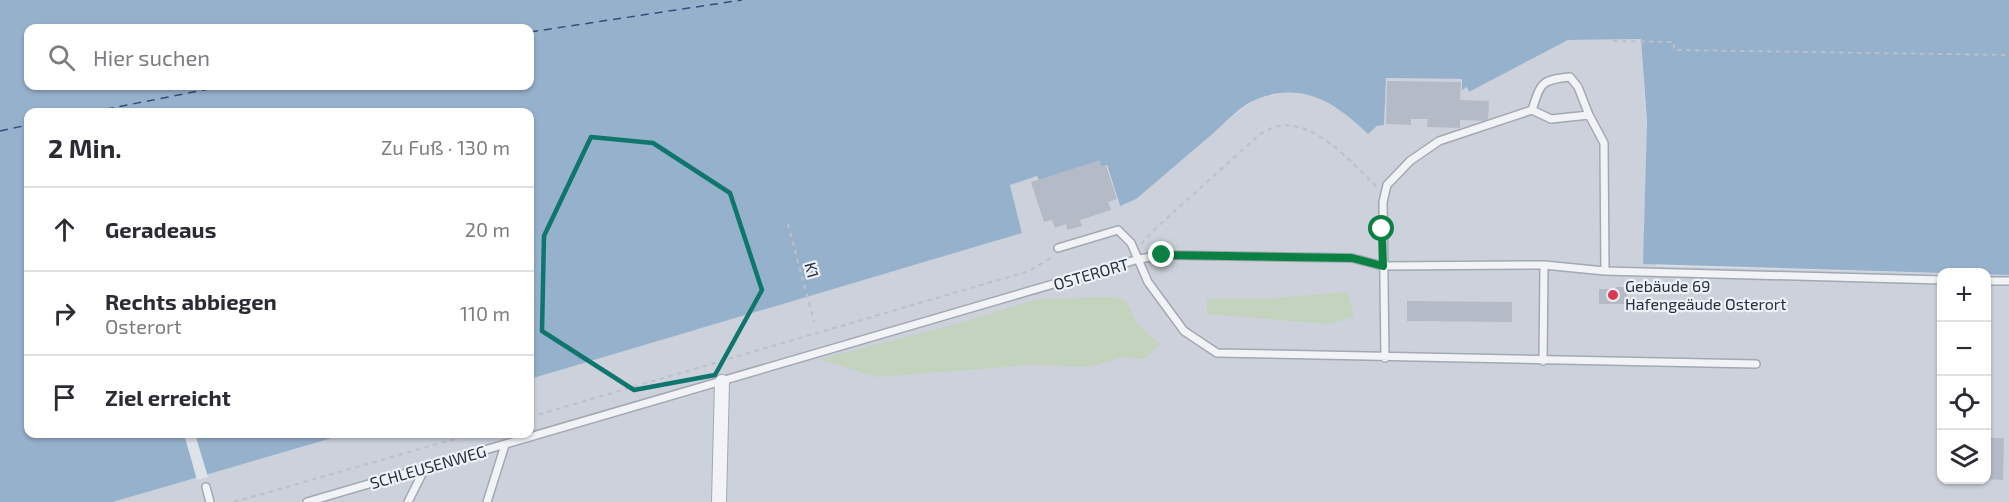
<!DOCTYPE html>
<html lang="de">
<head>
<meta charset="utf-8">
<style>
  :root { --surface:#fff; --page:#f7f7f7; --text:#2b2b33; --muted:#7c7c81; --line:#e1e1e2 }
  body { margin:0; font-family:"Exo 2",sans-serif; background:var(--page); color:var(--text) }
  .controls { position:absolute; right:18px; bottom:18px; display:grid; overflow:hidden; border-radius:12px; box-shadow:0 2px 4px #0004 }
  .controls button { width:54px; height:54px; display:grid; place-items:center; padding:0; border:0; border-bottom:2px solid var(--line); background:var(--surface); color:var(--text); font:30px sans-serif }
  .stop { position:absolute; width:18px; height:18px; margin:-14px; border:4px solid #0b8043; border-radius:50%; background:#fff }
  .stop.end { background:#0b8043; border-color:#fff; box-shadow:0 2px 6px #0008 }
  .list { margin:0; padding:0; list-style:none }
  h2 { display:flex; justify-content:space-between; align-items:center; height:78px; margin:0; padding:0 24px; font-size:26px }
  h2 small { font-size:20px; font-weight:400; color:var(--muted) }
  .list li { display:grid; grid-template-columns:39px 1fr auto; gap:18px; align-items:center; box-sizing:border-box; height:84px; padding:0 24px; border-top:2px solid var(--line) }
  .list b { display:block; font-size:22px; white-space:nowrap }
  .list p { margin:0; font-size:20px; white-space:nowrap; color:var(--muted) }
  .list em { font-size:20px; font-style:normal; color:var(--muted) }
  .icon { flex:none; width:33px; height:33px; fill:none; stroke:currentColor; stroke-width:2; stroke-linecap:round; stroke-linejoin:round }
  .map { position:relative; flex:none; width:2009px; height:502px; overflow:hidden }
  .search { position:absolute; background:var(--surface); box-shadow:0 2px 4px #0004; left:24px; top:24px; width:510px; height:66px; display:flex; align-items:center; gap:15px; box-sizing:border-box; padding:0 21px; border-radius:12px; color:var(--muted); font-size:22px }
  .panel { position:absolute; background:var(--surface); box-shadow:0 2px 4px #0004; left:24px; top:108px; width:510px; height:330px; border-radius:12px }
  .map>svg:first-child { display:block }
</style>
</head>
<body>
<div class="map">
<svg width="2009" height="502" viewBox="0 0 2009 502">
  <rect width="100%" height="100%" fill="#dee2e9"/>
  <path fill="#ccd1db" d="M1641,39L1656,266L1941,273L1942,480H1986L1987,274L2009,275V502H113L346,434H530V379L1022,233L1010,184L1037,176L1039,179L1099,161L1106,165L1119,205L1255,99L1280,93L1300,92L1319,98L1347,114L1368,134L1377,126L1384,125L1386,78L1462,79L1463,89L1467,87L1469,92L1568,40Z"/>
  <path fill="#c4d3be" d="M1348,292L1354,317L1329,324L1207,314V299H1260Z
    M1113,297L1126,301L1138,325L1160,344L1144,359L1121,357L1091,367L1030,365L877,377L819,359L957,324L1038,299Z"/>
  <path fill="#96b1cc" fill-rule="evenodd" d="M0,0H2009V275L1643,264L1647,122L1641,39L1568,40L1469,92L1467,87L1462,90V79L1386,78L1384,125L1377,126L1368,134C1336,103 1303,81 1257,99C1240,106 1224,124 1210,136C1185,157 1161,178 1136,199L1120,206L1107,165L1101,167L1099,161L1039,180L1037,176L1010,185L1022,233L530,379V112H28V434H346L113,502H0ZM28,28H530V86H28Z"/>
  <path fill="#dee2e9" d="M184,434H195L208,477L197,480Z"/>
  <g fill="none" stroke-linecap="round" stroke-linejoin="round">
    <path stroke="#2d4f78" stroke-width="1.5" stroke-dasharray="8 6" stroke-linecap="butt" d="M530,32L742,0
      M92,112L224,86
      M0,131L28,125"/>
  </g>
  <path fill="#b5bbc6" d="M1387,81L1461,82L1460,100L1489,101L1488,121L1460,120V128L1427,127L1428,119H1411V125L1386,124Z
    M1099,161L1101,167L1106,165L1117,199L1108,202L1111,210L1080,220L1082,226L1067,230L1066,224L1055,228L1052,220L1044,222L1031,182Z
    M1616,287H1624L1627,290V301L1624,304H1599V289H1614Z
    M1407,301L1512,302V322L1407,321Z
    M1986,438H2004L2003,480L1986,479Z"/>
  <g fill="none" stroke-linecap="round" stroke-linejoin="round">
    <g stroke="#a3a9b3" stroke-width="10">
      <path id="service" d="M1532,110C1541,83 1540,80 1570,77L1578,87L1589,115
        M1058,248L1118,230L1131,243L1148,282L1184,331L1217,353L1756,364
        M1986,281H2009
        M1385,358L1383,202L1387,185L1410,161L1439,141L1532,110L1551,119L1589,115L1604,143L1605,271
        M1543,361L1544,265
        M206,487L210,502
        M307,502L1139,259L1163,255L1352,258L1383,266L1544,265L1605,271L1942,280
        M408,502L425,468
        M487,502L505,445"/>
    </g>
    <g stroke="#a3a9b3" stroke-width="16">
      <path id="minor" d="M719,502L722,382"/>
    </g>
    <path stroke="#bcc0c8" stroke-width="2" stroke-dasharray="4.5 4.5" stroke-linecap="butt" d="M1613,41L1674,42V50L2009,55
      M788,224L814,322
      M1141,244L1156,228L1260,134C1265,132 1272,127 1277,126C1315,119 1352,163 1376,186
      M530,417L1029,271L1054,256
      M234,502L472,434"/>
    <use href="#service" stroke="#f1f3f7" stroke-width="7"/>
    <use href="#minor" stroke="#f1f3f7" stroke-width="14"/>
  </g>
  <g fill="none" stroke-linecap="round" stroke-linejoin="round">
    <path stroke="#0b8043" stroke-width="8" d="M1162,255L1352,258L1383,266L1382,229"/>
  </g>
  <path fill="none" stroke="#0f766e" stroke-width="4.5" stroke-linejoin="round" d="M591,137L653,143L730,193L762,290L715,375L634,390L542,331L544,236Z"/>
  <circle fill="#d83952" stroke="#eef1f6" stroke-width="2" cx="1613" cy="295" r="6"/>
  <g text-anchor="middle" stroke-width="4.5" stroke-linejoin="round" paint-order="stroke">
    <g font-size="16" fill="#263041" stroke="#eef1f6">
      <text transform="translate(812 270) rotate(75)" y="6">K1</text>
      <text transform="translate(1091 274) rotate(-16)" y="6">OSTERORT</text>
      <text transform="translate(428 467) rotate(-16)" y="6">SCHLEUSENWEG</text>
    </g>
    <g font-size="16" fill="#263041" stroke="#eef1f6" text-anchor="start">
      <text x="1625" y="292">Gebäude 69<tspan x="1625" dy="18">Hafengeäude Osterort</tspan></text>
    </g>
  </g>
</svg>
<div class="controls">
<button>+</button>
<button>−</button>
<button><svg class="icon" aria-label="locate" viewBox="0 0 24 24"><circle cx="12" cy="12" r="6"/><path d="M12 2v4M12 18v4M2 12h4M18 12h4"/></svg></button>
<button><svg class="icon" aria-label="layers" viewBox="0 0 24 24"><path d="M12 4l9 5-9 5-9-5zM3 14l9 5 9-5"/></svg></button>
</div>
<div class="stop" style="left:1382px;top:229px"></div>
<div class="stop end" style="left:1162px;top:255px"></div>
<div class="search"><svg class="icon" aria-label="search" viewBox="0 0 24 24"><circle cx="10" cy="10" r="6"/><path d="M15 15l6 6"/></svg>Hier suchen</div>
<section class="panel">
<h2>2 Min.<small>Zu Fuß · 130 m</small></h2>
<ul class="list">
<li><svg class="icon" aria-label="ahead" viewBox="0 0 24 24"><path d="M12 20V5M6 11l6-6 6 6"/></svg><div><b>Geradeaus</b></div><em>20 m</em></li>
<li><svg class="icon" aria-label="right" viewBox="0 0 24 24"><path d="M7 20v-9h11M14 6l5 5-5 5"/></svg><div><b>Rechts abbiegen</b><p>Osterort</p></div><em>110 m</em></li>
<li><svg class="icon" aria-label="arrive" viewBox="0 0 24 24"><path d="M6 21V4h12l-3 4 3 4H6"/></svg><div><b>Ziel erreicht</b></div></li>
</ul>
</section>
</div>
</body>
</html>
